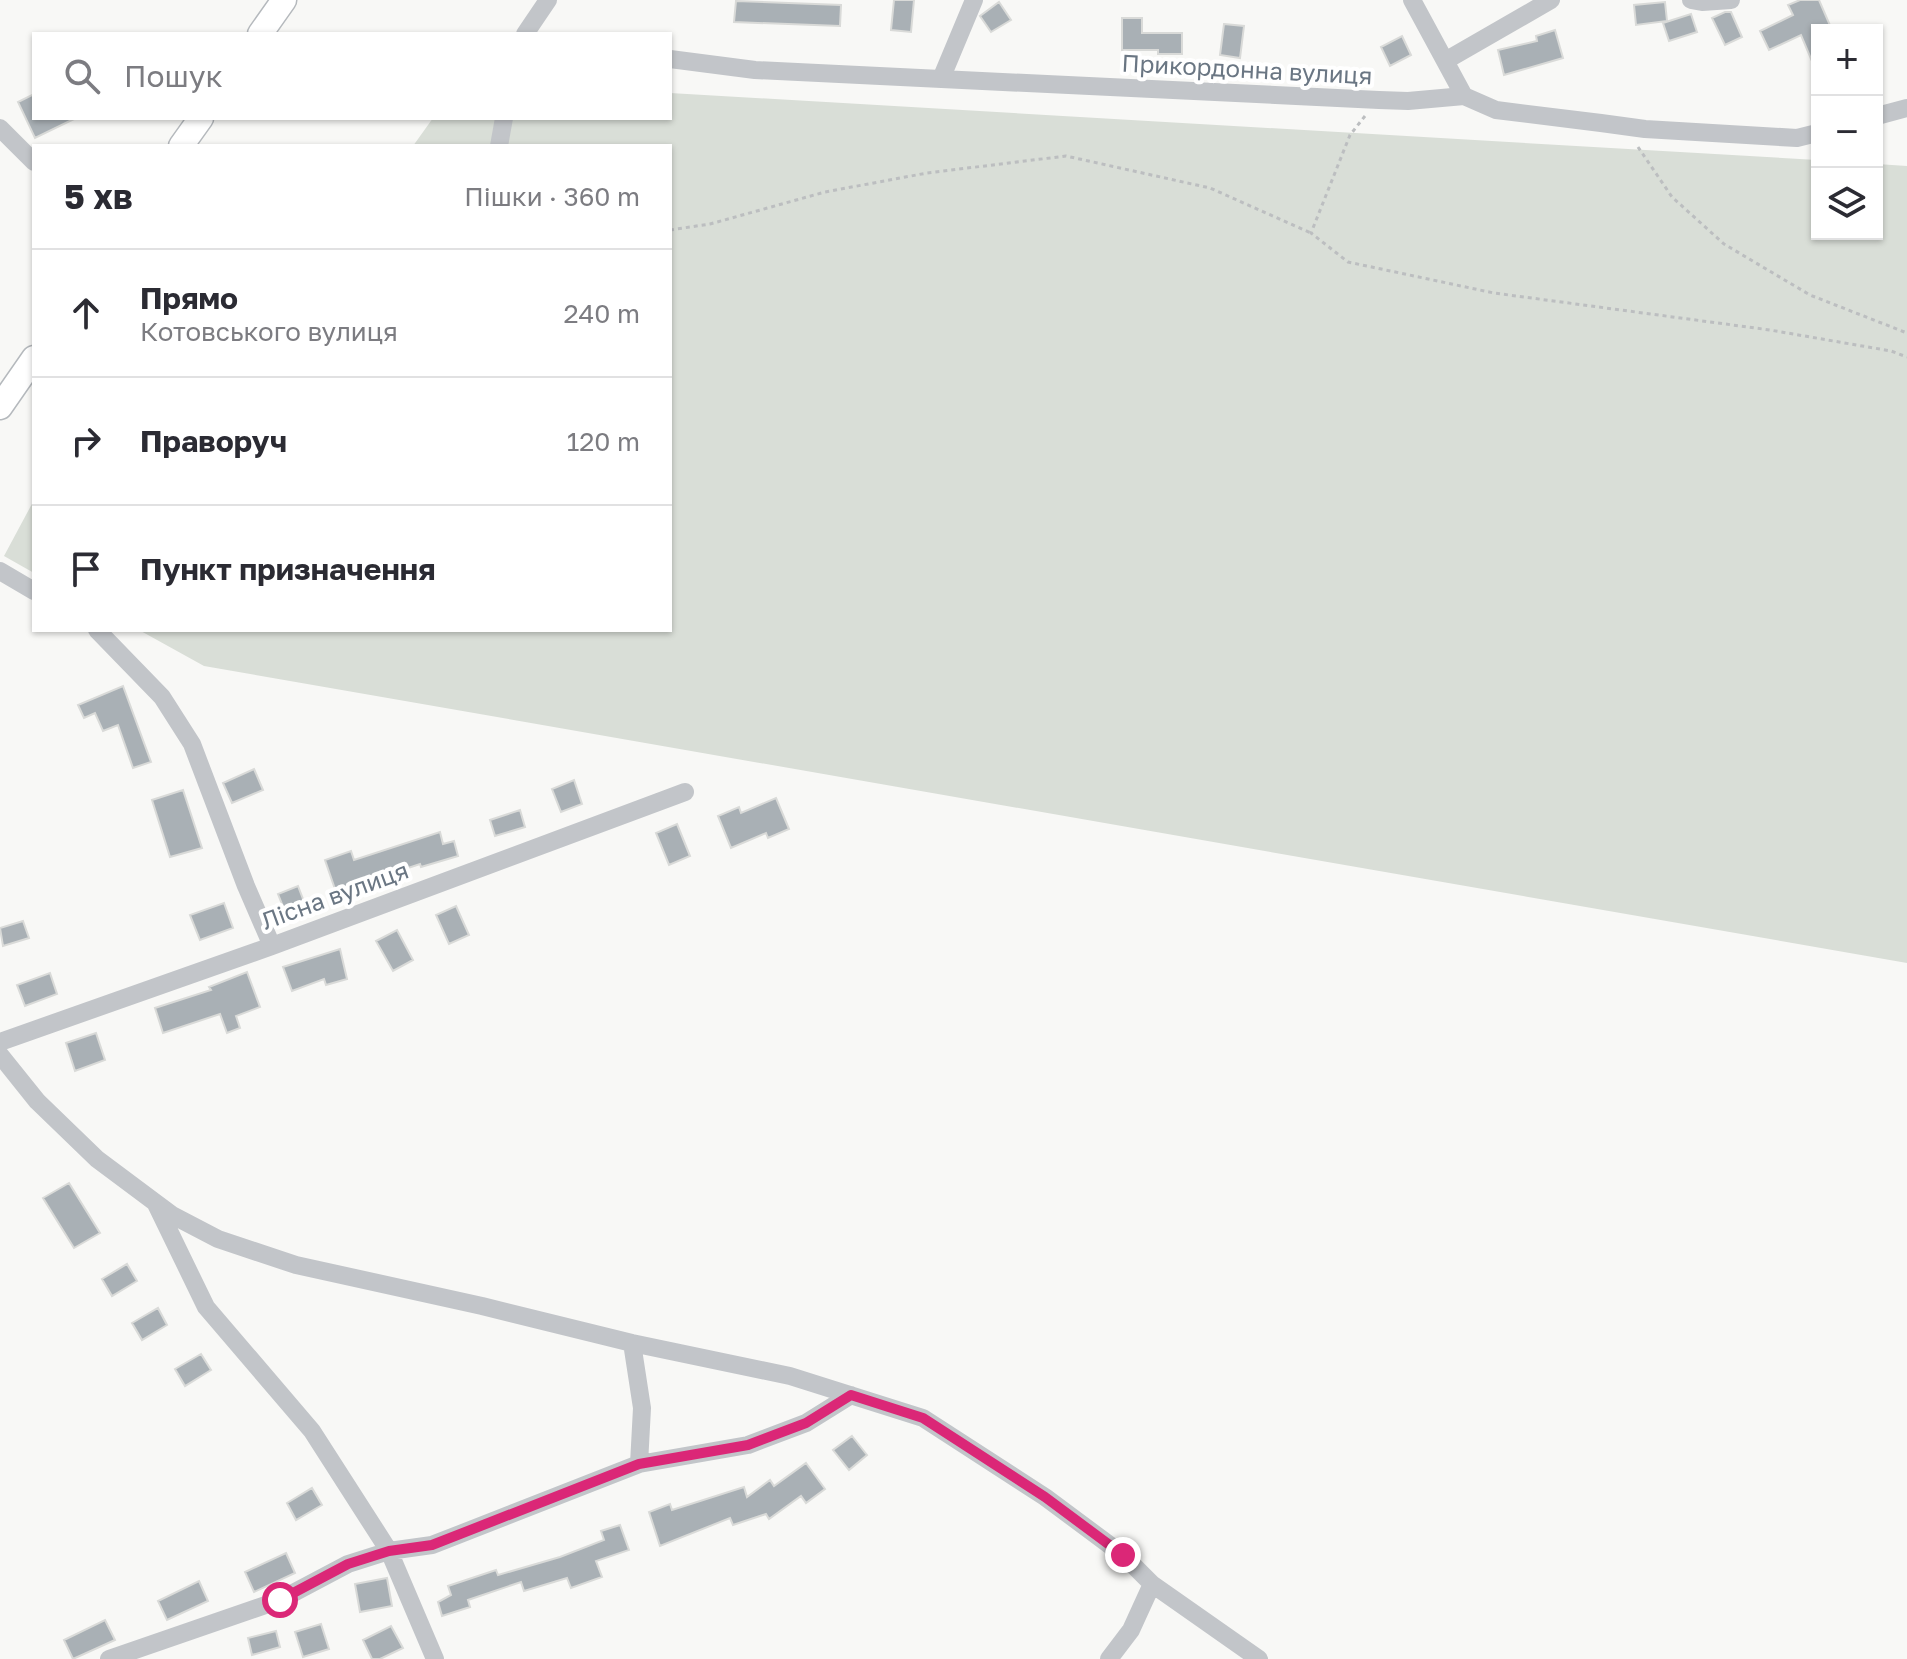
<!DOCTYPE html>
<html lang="uk">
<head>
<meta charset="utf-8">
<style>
  :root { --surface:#fff; --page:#f7f7f7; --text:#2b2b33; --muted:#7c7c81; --line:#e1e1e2 }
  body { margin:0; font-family:"Golos Text",sans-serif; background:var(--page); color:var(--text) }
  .controls { position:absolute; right:24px; top:24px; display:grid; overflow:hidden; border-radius:0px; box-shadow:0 2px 6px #0004 }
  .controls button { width:72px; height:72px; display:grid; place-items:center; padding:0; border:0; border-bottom:2px solid var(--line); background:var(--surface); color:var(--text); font:40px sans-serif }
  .stop { position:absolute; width:24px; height:24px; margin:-18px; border:6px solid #db2777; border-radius:50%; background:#fff }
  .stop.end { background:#db2777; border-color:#fff; box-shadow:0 2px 8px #0008 }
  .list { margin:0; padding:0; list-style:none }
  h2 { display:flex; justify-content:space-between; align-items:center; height:104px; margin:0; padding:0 32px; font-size:34px }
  h2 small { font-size:26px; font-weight:400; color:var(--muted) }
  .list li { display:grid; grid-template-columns:52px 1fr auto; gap:24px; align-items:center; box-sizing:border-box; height:128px; padding:0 32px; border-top:2px solid var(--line) }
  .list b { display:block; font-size:30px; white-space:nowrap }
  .list p { margin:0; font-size:26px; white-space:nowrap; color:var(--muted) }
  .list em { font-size:26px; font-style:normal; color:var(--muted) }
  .icon { flex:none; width:44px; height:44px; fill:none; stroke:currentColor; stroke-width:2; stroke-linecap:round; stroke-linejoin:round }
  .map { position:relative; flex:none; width:1907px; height:1659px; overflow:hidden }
  .search { position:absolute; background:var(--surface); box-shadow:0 2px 6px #0004; left:32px; top:32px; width:640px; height:88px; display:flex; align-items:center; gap:20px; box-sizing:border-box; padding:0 28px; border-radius:0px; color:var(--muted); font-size:30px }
  .panel { position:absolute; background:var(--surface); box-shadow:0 2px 6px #0004; left:32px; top:144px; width:640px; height:488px; border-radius:0px }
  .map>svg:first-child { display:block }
</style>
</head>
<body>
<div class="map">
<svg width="1907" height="1659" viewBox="0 0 1907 1659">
  <rect width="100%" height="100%" fill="#f8f8f6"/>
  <path fill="#d9ded7" d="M670,93L1817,160V234H1877V164L1907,166V963L204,666L139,630H670V146H413L433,118H670Z
    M34,500V573L4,556Z"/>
  <path fill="#a9b0b5" stroke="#d9dad8" stroke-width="2" d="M894,0H914L911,32L891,30Z
    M1800,0H1819L1832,30H1817V73L1801,35L1769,50L1760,31L1793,15L1788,5Z
    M736,1L841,5L840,26L734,22Z
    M999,2L1011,20L991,32L980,16Z
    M1665,2L1667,21L1636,25L1634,5Z
    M1725,12H1731L1742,37L1725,45L1712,18Z
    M1691,14L1697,32L1669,41L1663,23Z
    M1122,18H1142V33H1182V54H1158V50H1122Z
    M1224,24L1244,26L1240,58L1220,55Z
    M1555,30L1563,58L1504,75L1498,50L1537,41L1536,36Z
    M1402,36L1411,55L1390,66L1381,47Z
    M34,94V118H76L35,138L18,102Z
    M123,686L151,762L133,768L118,725L103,731L95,713L84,718L78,705Z
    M254,769L263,790L232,803L223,783Z
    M574,780L582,804L561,812L552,789Z
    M183,790L202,848L170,857L152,800Z
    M776,798L789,829L768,838L766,833L731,848L718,816L739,807L741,813Z
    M520,810L525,827L495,836L490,820Z
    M677,824L690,856L669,865L656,833Z
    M440,832L443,844L454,841L458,856L421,867L420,864L336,892L325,860L351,851L354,860Z
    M298,886L306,907L286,914L278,894Z
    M224,903L233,928L200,940L190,915Z
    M456,906L469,935L449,944L436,915Z
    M23,921L29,938L3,946L0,928Z
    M397,930L413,960L393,971L376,941Z
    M340,949L347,979L326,985L324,979L292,991L283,967Z
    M247,972L260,1007L236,1016L240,1028L227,1033L220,1014L163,1033L155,1008L211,990L209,987Z
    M50,973L57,994L25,1006L17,985Z
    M96,1033L105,1060L75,1071L66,1043Z
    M69,1183L100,1233L74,1248L43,1198Z
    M127,1264L137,1281L112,1296L102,1279Z
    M158,1308L167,1325L142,1340L132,1323Z
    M201,1354L211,1370L185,1386L175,1369Z
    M852,1436L867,1455L849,1470L833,1450Z
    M806,1463L825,1489L806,1503L801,1496L769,1519L766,1514L733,1525L730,1518L660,1546L649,1512L670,1504L672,1510L744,1487L747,1497L770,1480L774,1486Z
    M312,1488L322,1505L296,1520L287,1503Z
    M620,1525L629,1550L596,1561L602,1577L571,1588L567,1578L524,1591L521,1582L468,1600L470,1607L442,1616L438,1602L451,1595L448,1586L496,1570L498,1575L560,1557L604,1540L601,1531Z
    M286,1553L295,1573L254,1592L245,1572Z
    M387,1578L392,1606L360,1612L355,1584Z
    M199,1581L208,1601L167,1620L158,1601Z
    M105,1620L115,1640L73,1659L64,1640Z
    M321,1624L329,1649L303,1657L295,1632Z
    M391,1626L403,1648L380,1659H372L363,1640Z
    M276,1631L280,1647L252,1655L248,1638Z"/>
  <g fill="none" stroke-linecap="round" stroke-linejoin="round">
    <g stroke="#b5b9bd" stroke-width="27">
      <path id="secondary" d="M260,34L284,0
        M181,146L201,118
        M0,407L34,358"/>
    </g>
    <path stroke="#bcbec0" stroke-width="3" stroke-dasharray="4 4" stroke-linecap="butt" d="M1365,116L1350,135L1311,233L1348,262L1494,293L1770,330L1891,351L1907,357
      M1638,147L1672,197L1724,244L1810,295L1907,333
      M670,230L710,224L825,192L927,173L1066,156L1210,188L1311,233"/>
    <path stroke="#c2c5c9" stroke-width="18" d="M1412,0L1464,96
      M1691,0L1702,2L1731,0
      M525,34L548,0
      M670,59L755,70L1379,100L1408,101L1464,96L1496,110L1601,123L1645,129L1797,138L1817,133
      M1445,61L1551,0
      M941,79L974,0
      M1877,116L1907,108
      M0,128L34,162
      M499,146L504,118
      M0,571L34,591
      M97,630L162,697L192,744L246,886L272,946
      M0,1042L272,946L685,792
      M0,1055L37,1101L97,1159L172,1215L218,1239L296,1265L482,1306L632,1343L790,1376L923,1418L1045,1497L1123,1555L1152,1584L1259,1659
      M156,1204L206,1307L312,1431L389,1551L435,1659
      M632,1343L642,1408L639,1464
      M109,1659L280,1600L348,1564L389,1551L432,1545L639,1464L748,1445L806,1423L851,1395
      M1109,1659L1131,1630L1152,1584"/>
    <use href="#secondary" stroke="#fff" stroke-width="24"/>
  </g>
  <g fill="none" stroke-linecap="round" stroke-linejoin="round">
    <path stroke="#db2777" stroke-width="10" d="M280,1600L348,1564L389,1551L432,1545L639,1464L748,1445L806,1423L851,1395L923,1418L1045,1497L1123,1555"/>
  </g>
  <g text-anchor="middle" stroke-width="8" stroke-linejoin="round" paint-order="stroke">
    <g font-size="24" fill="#6a7683" stroke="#fff">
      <text transform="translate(1247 70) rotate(3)" y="8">Прикордонна вулиця</text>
      <text transform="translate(335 896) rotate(-20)" y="8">Лісна вулиця</text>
    </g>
  </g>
</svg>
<div class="controls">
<button>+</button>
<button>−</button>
<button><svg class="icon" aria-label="layers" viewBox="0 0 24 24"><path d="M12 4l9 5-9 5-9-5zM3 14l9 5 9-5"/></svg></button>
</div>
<div class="stop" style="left:280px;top:1600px"></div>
<div class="stop end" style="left:1123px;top:1555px"></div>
<div class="search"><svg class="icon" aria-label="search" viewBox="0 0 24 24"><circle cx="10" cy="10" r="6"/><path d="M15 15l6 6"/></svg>Пошук</div>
<section class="panel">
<h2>5 хв<small>Пішки · 360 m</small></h2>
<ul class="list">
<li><svg class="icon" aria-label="ahead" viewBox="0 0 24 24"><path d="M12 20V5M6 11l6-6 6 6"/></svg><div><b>Прямо</b><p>Котовського вулиця</p></div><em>240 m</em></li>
<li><svg class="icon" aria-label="right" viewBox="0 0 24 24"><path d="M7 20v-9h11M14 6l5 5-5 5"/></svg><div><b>Праворуч</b></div><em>120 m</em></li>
<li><svg class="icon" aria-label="arrive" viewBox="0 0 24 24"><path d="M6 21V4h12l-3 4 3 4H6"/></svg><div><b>Пункт призначення</b></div></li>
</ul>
</section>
</div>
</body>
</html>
